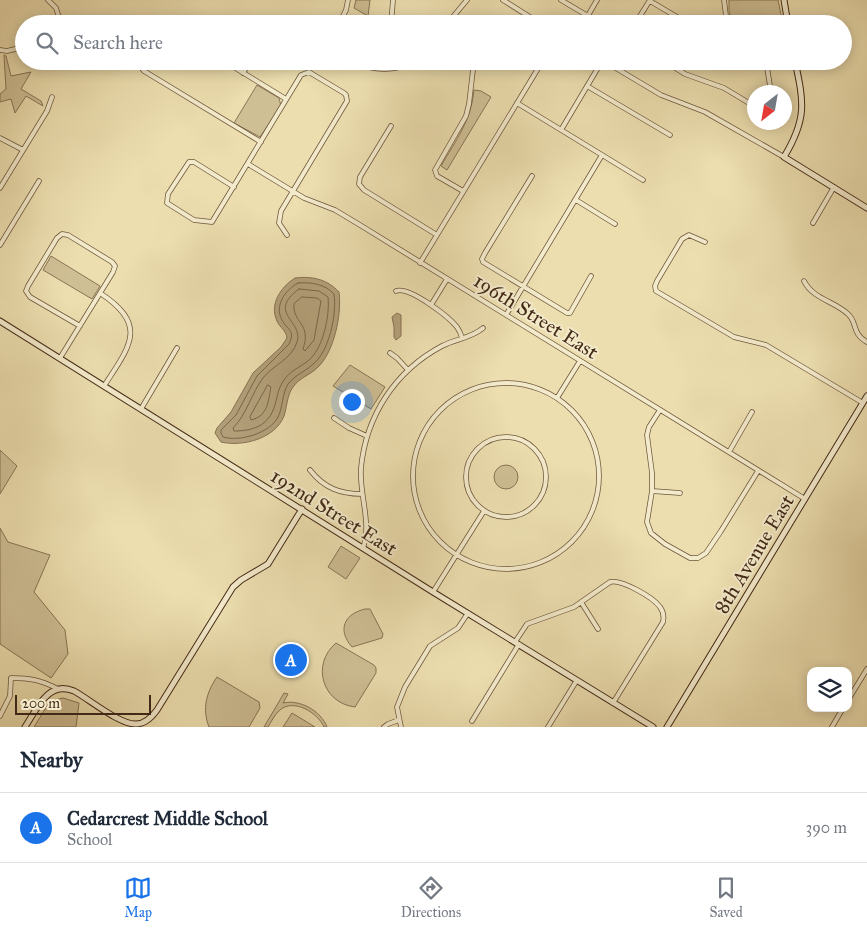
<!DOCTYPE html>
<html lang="en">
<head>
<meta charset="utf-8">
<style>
  :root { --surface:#fff; --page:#f6f6f7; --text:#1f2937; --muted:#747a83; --line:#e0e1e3; --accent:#1a73e8 }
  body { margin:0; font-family:"IM FELL Great Primer",serif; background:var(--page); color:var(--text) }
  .controls { position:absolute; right:15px; bottom:15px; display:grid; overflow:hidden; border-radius:10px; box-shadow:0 2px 12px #0003 }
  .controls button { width:45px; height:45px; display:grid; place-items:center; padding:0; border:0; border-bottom:1px solid var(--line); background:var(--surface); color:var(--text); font:25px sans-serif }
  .compass { position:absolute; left:747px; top:85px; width:45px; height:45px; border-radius:50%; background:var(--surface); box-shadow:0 2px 12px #0003; rotate:211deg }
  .scale { position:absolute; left:15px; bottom:12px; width:136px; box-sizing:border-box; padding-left:5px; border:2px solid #432a17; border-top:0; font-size:14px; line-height:18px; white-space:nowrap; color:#432a17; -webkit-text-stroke:4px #f3eacb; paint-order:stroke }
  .you { position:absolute; left:351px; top:401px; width:18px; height:18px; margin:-12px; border:4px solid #fff; border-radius:50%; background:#1a73e8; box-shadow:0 0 0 8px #1a73e833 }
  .badge { display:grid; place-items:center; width:32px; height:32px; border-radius:50%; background:var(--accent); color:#fff; font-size:16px; font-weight:700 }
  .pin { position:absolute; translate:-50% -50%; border:2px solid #fff; box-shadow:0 1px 5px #0006 }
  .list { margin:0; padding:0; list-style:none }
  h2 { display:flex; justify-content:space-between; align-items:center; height:65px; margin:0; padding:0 20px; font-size:21px }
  h2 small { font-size:16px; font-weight:400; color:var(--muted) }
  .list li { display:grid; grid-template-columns:32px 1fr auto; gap:15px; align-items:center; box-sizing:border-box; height:70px; padding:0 20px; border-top:1px solid var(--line) }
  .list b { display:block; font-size:19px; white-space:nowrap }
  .list p { margin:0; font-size:16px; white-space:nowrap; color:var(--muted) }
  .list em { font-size:16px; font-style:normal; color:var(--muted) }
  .icon { flex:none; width:28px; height:28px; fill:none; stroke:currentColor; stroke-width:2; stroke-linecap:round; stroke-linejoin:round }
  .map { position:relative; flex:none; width:867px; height:727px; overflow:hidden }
  .search { position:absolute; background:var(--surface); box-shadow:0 2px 12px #0003; left:15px; right:15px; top:15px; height:55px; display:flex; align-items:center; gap:12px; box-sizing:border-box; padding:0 18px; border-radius:28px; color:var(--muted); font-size:19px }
  .sheet { height:135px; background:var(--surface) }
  nav { display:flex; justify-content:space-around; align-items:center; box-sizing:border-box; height:70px; border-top:1px solid var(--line); background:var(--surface); font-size:14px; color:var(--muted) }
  nav a { display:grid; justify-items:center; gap:2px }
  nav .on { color:var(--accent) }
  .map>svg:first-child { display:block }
</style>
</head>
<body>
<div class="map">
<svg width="867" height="727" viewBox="0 0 867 727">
  <rect width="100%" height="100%" fill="#ecdeaf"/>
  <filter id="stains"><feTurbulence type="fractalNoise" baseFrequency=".004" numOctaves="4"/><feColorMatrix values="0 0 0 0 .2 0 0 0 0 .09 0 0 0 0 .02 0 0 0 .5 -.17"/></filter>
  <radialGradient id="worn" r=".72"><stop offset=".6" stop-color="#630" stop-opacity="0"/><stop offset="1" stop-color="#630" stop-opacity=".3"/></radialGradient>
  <path fill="#cfbf95" stroke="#897456" d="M356,0H370L368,16L354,8Z
    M729,0H778L783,24H732L729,11Z
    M4,55L6,56L11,76L31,72L21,89L41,101L43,106L26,96L15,113L11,99L0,102V94L6,89Z
    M257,85L279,98L281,106L260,137L234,123Z
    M474,90L481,91L491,97L447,170L441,166C456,140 471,121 474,90Z
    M51,256L100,286L92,299L43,270Z
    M350,365L385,387L371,409L333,386Z
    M0,450L17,466L0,494Z
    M494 477a12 12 0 1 1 24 0a12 12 0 1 1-24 0Z
    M0,528L8,542L50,555L34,592L65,630L68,654L51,678L0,644Z
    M341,546L360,558L346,579L328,567Z
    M365,609H370L383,634L382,638L352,647C337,630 344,614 365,609Z
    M336,643L374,665L376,668V673L355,707C322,703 311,664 336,643Z
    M217,677L259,702L260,708L249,727H209C202,709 206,693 217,677Z
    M284,693L288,694L283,703C300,699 321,711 327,727H324C318,713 294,698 280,710C275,714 271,722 268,727H264Z
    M63,698L79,703L76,727H34L50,701Z
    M292,713L315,727H283Z"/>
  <path fill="#b3a17b" stroke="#867153" d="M295,278C312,276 327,279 339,292C342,314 334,353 317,368C310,375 299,378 293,387C287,395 287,407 284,416C275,439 242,447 221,442L215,433L217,428L231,412L253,373L281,347L287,338C286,330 280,328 277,321C269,304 281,287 295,278Z
    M397,313L401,315V336L396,340L394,337V327L392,317Z"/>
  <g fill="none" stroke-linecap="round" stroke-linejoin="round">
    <path stroke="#7b6649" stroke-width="1" d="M298,283C311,282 325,284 334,294C337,314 329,353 312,365C304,372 294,376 288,384C282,394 283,407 278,417C270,433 240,442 223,437L221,433V430L236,415L257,376L289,344C296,330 287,330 282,320C274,306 285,290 298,283Z
      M299,289L319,291L328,297C330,316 323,349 308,361C300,367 290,371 284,380C279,387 278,393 276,401C271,424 256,431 234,431L233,428C247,414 251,394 263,378C273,365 292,359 297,342C304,321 266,313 299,289Z
      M302,297L317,298L321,301L314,340L305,351L303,349C312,323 292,323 294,304Z
      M268,385L271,387C268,402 268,416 251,420L250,417Z"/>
    <g stroke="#6d573d" stroke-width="5.5">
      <path id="street" d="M48,0L56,8L61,24
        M503,0L541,24
        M561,0L588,16
        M724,0L727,24
        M650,1L689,24
        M212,24L216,18
        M339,24L346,10L348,0
        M391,24L393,0
        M447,24L467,0
        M583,24L597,0
        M635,24L650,0
        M0,50L7,51L24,47
        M141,61V67L144,71L261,142
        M224,61L286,99
        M353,61C373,71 394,72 415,61
        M604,61L661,95L705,112L784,157
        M664,61L685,74L724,88L754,106
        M766,61L771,92
        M384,69L386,61
        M681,71L686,61
        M243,73L250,61
        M587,86L670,135
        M517,103L643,180
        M391,126L360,177L359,184L364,190L437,235
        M561,130L602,61
        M0,138L23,150
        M248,164L304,198L335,210L360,225L805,499
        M532,176L485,253L482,259L483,262L567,313H570L591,276
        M234,187L194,162H189L168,194L167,203L194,220L212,222L301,75L309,72L344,93L346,95L347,101L281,211L279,223L287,235
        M0,188L47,111L52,97
        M463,191L437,176L435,170L466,116L469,104L474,61
        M576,200L615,224
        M813,223L834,187
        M705,242L689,235L682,239L657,281L655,286L656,291L734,337L766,345L863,403
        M0,245L39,181
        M420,263L542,62
        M804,281C813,299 834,301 848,314C858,323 851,333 867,342
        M396,291C409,286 448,316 457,327C459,330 461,334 462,338
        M100,293C149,325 130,346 104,386
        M431,305L447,279
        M506,315L602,155
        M390,353L397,358L408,370
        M60,358L113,272L115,266L112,262L68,235L62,234L57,238L28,286L26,291L30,297L80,326
        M413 476a93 93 0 1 1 186 0a93 93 0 1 1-186 0Z
        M557,398L580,361
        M141,409L177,348
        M660,410L649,427L647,435L652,473V491L647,522L651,533L665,544L690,558H698L706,553L721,531L758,471
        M334,418L349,428L367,436
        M466 477a40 40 0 1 1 80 0a40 40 0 1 1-80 0Z
        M729,452L752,412
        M310,470C324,488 340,494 362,494
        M652,491L680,493
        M363,548C372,522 359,495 361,468C366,416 395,371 442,346C455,339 472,338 483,328
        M433,592L484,511
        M581,602L598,629
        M515,642L527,624L574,607L610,582C621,579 653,597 660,607C663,611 664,617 663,622L613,703
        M848,700L867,669
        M0,716L10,696L11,678C30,678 41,680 58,689
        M472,721L519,644
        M384,727L388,724L399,720
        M401,727L397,707L405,687L430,646L458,628L468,613
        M548,727L577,680
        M832,727L843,708"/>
    </g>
    <g stroke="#432a17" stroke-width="7">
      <path id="secondary" d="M784,0L788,24
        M795,61C804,103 807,119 784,157L867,208
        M0,321L433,592L653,727
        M25,727C37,709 48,680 74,691C89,699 120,725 136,724C145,724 152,717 157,710L233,587L241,580L268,564L302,509
        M667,727L867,396"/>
    </g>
    <use href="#street" stroke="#f3eacb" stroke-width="4"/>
    <use href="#secondary" stroke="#f3eacb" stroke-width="5"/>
  </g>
  <g text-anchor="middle" stroke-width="4" stroke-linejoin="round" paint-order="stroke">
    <g font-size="20" fill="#432a17" stroke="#f3eacb">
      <text transform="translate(536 316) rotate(32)" y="7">196th Street East</text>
      <text transform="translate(334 512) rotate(32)" y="7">192nd Street East</text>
      <text transform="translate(754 554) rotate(-59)" y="7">8th Avenue East</text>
    </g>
  </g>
  <rect width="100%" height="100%" filter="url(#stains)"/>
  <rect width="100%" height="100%" fill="url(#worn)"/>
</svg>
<div class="controls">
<button><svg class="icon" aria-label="layers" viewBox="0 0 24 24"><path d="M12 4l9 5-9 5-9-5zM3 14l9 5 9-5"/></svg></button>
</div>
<svg class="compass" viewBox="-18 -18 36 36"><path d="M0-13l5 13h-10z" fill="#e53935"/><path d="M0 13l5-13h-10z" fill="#747a83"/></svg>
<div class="scale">200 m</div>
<div class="you"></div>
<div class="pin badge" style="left:291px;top:660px">A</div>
<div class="search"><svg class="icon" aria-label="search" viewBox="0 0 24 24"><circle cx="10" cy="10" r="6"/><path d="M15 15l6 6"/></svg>Search here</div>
</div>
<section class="sheet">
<h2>Nearby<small></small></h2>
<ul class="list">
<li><span class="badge">A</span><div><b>Cedarcrest Middle School</b><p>School</p></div><em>390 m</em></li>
</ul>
</section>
<nav>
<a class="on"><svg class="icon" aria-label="map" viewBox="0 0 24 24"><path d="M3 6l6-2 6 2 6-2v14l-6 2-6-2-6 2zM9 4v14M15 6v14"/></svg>Map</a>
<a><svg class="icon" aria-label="directions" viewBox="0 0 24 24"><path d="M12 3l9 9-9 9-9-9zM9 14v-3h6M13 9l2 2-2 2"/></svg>Directions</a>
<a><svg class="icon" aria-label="saved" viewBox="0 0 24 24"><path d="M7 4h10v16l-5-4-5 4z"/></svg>Saved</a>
</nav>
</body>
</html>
